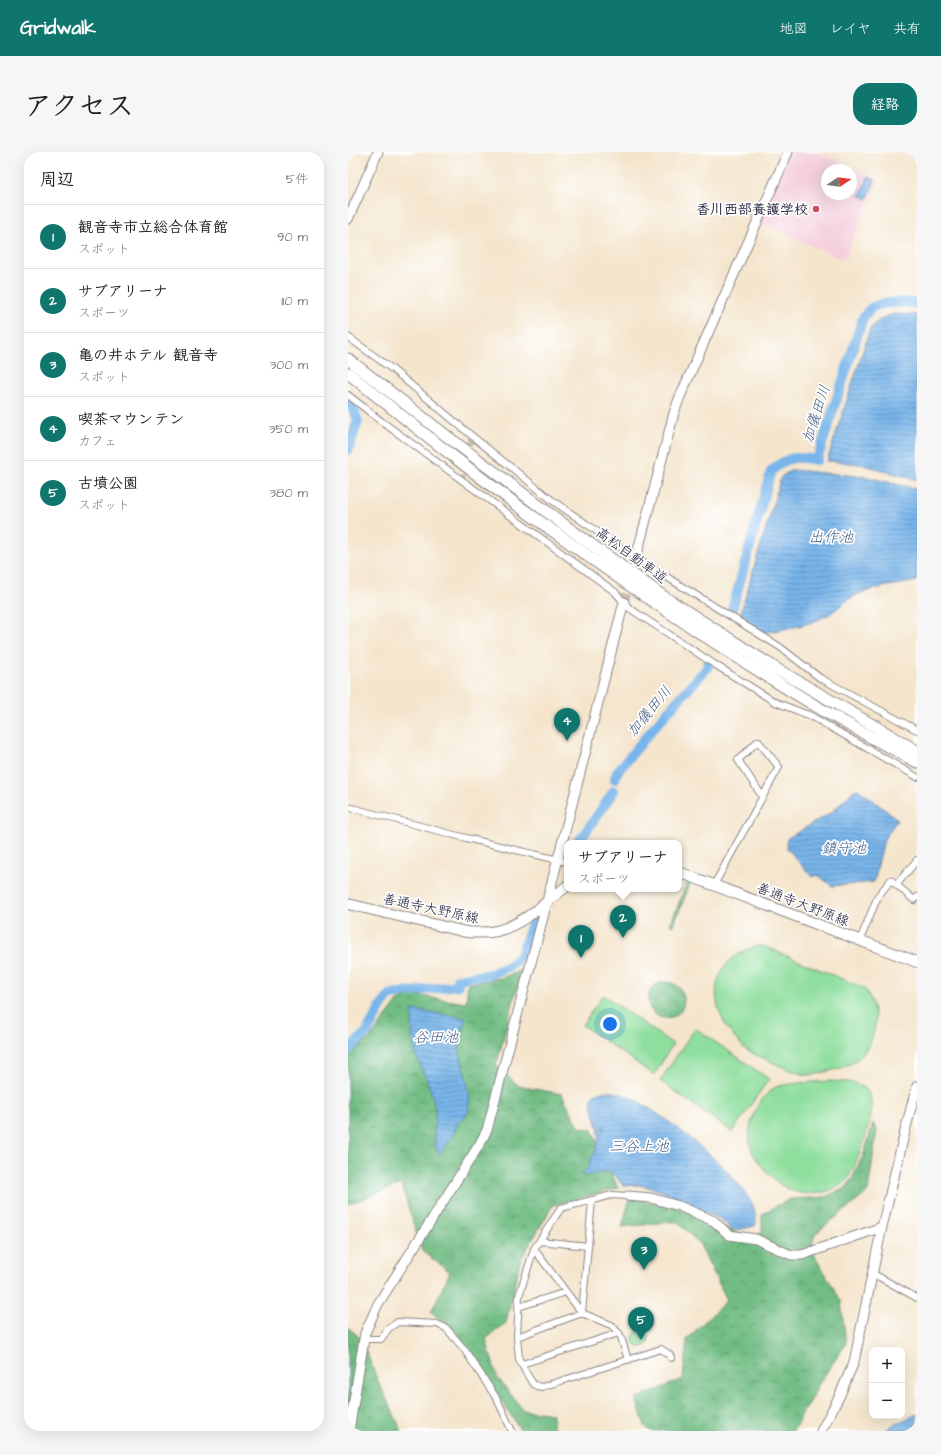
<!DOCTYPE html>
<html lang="ja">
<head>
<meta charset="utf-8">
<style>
  :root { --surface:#fff; --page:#f6f6f6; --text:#202124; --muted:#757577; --line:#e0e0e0; --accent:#0f766e }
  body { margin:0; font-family:"Architects Daughter","Klee One",sans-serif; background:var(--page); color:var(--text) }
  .controls { position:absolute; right:12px; bottom:12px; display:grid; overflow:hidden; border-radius:8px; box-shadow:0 4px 16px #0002 }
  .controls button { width:36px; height:36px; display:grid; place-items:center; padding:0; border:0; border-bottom:1px solid var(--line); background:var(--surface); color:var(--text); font:20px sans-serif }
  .compass { position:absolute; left:473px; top:12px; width:36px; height:36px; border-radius:50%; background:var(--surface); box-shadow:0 4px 16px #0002; rotate:77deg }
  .you { position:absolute; left:262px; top:872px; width:14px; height:14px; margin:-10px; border:3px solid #fff; border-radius:50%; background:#1a73e8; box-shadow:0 0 0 6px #1a73e833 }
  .badge { display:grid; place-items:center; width:26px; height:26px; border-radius:50%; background:var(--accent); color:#fff; font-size:13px; font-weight:700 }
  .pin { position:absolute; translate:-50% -33px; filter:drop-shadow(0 1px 2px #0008) }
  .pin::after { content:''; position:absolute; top:21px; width:14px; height:12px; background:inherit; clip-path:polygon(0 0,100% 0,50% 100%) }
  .popup { position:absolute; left:216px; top:688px; width:118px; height:52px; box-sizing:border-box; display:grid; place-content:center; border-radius:8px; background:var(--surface); filter:drop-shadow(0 1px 3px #0005); font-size:13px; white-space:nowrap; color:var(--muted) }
  .popup b { font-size:15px; color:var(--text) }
  .popup::after { content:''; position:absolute; left:50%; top:100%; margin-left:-8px; border:8px solid transparent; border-top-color:var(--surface) }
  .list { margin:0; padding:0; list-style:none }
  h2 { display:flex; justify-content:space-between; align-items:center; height:52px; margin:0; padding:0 16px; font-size:17px }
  h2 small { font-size:13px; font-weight:400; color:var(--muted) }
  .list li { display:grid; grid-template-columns:26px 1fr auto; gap:12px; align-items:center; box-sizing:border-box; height:64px; padding:0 16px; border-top:1px solid var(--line) }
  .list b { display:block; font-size:15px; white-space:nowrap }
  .list p { margin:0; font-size:13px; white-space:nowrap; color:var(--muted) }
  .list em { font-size:13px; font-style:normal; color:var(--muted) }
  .map { position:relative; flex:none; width:569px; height:1279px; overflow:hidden; border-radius:16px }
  header { display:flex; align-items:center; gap:24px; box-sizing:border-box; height:56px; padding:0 20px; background:var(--accent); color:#fff }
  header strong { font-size:19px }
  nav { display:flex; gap:22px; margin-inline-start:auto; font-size:14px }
  .intro { display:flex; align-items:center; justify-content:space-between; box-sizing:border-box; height:96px; padding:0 24px }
  h1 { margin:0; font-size:28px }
  .button { padding:10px 18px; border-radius:16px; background:var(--accent); color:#fff; font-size:14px; font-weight:700 }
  main { display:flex; gap:24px; padding:0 24px }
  aside { flex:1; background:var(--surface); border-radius:16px; box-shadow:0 4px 16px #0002 }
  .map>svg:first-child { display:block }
</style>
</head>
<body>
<header>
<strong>Gridwalk</strong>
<nav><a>地図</a><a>レイヤ</a><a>共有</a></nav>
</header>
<div class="intro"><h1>アクセス</h1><a class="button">経路</a></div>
<main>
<aside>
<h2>周辺<small>5件</small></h2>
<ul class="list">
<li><span class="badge">1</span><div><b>観音寺市立総合体育館</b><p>スポット</p></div><em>90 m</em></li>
<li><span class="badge">2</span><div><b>サブアリーナ</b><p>スポーツ</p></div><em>110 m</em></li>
<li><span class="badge">3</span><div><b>亀の井ホテル 観音寺</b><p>スポット</p></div><em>300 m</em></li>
<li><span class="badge">4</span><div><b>喫茶マウンテン</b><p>カフェ</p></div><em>350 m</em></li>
<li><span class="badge">5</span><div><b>古墳公園</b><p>スポット</p></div><em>380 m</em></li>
</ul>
</aside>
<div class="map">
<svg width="569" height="1279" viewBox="0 0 569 1279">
  <defs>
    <pattern id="forest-crowns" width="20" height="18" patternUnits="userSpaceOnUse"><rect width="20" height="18" fill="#72bd84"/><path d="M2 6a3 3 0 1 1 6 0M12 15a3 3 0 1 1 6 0" fill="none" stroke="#5d996d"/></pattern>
    <pattern id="water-rules" width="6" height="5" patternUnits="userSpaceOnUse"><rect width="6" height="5" fill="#78b5ea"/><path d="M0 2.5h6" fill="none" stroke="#6293bf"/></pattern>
  </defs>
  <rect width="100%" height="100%" fill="#fff"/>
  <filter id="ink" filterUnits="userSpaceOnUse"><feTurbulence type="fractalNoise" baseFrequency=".025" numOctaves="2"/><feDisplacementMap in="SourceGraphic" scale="8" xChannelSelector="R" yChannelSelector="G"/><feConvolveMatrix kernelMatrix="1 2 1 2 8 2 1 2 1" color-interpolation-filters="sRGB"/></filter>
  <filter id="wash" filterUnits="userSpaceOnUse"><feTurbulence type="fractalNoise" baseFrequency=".012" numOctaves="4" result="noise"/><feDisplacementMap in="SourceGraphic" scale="16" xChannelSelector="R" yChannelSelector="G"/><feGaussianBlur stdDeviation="0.9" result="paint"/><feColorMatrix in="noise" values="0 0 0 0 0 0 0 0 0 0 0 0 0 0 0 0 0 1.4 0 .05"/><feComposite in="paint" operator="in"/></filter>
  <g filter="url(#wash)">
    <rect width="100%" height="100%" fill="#f4e5cc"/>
    <path fill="#f4cfdd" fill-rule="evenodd" d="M443,0H468L531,28L496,108L412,71ZM479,18H503V42H479Z"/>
    <path fill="#8ede9d" stroke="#58806c" d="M410,794H415L516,836C528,852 531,874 521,893C512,911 495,916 477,920C470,922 463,924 456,922C444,920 428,912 416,906C410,904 402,901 397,897C394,894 390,889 387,886C357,851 362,807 410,794Z
      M255,843L325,892L306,923L234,873Z
      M347,876L421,927L384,980L312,929Z
      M481,929C492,930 506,928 516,936C521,939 524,949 524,955C523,971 508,1017 498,1029C488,1040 466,1043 452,1041C443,1040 432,1033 426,1027C419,1020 411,1012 406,1003C395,982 406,949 426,936C434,931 470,930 481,929Z
      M285 1187a8 8 0 1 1 16 0a8 8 0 1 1-16 0Z"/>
    <path fill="url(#forest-crowns)" stroke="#4a7060" d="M340,729L343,730L325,774L322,773Z
      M174,818L148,914L171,934L214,942L231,975L244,978L270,1036L205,1053L172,1109L158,1171L138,1187L149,1225L175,1258L205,1262V1279H173L109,1181L83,1160L102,1120L74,1099L53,1032L0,1052V904L22,886L50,849L66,843L118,851L120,832L153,826Z
      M300 848a18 18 0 1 1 36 0a18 18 0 1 1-36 0Z
      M525,971L529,978L520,1040L467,1082L463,1097L493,1149L498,1192L472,1230L445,1279H302L297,1274L288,1247L335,1227L339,1187L379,1148L351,1091L329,1070H320L274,1075L282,1046L327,1055L404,1087L414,1079V1062L442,1047L477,1045L498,1036L505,1025L516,1001Z
      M0,1175L13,1187L30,1229L54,1279H0Z"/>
    <path fill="url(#water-rules)" stroke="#4d6c92" d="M520,25L527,28L519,47L512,44Z
      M545,162L569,163V328L512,312L479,309L522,177C529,169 535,165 545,162Z
      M445,318L519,325L569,337V429C548,433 525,435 506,444C495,450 487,460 476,465C456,475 435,477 414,481L391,466L433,325L440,320Z
      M510,637L548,666L549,668L536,687L526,730L484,734L470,723L464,725L439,696L438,690L440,686L484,660L506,638Z
      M64,858L118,866L112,882L111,897L122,943L120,961L110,970L105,983L92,1002C82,990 89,972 87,957C85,935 71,916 66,895C63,884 65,870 64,858Z
      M260,939C271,941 281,944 291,950C318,965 420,1040 407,1074L388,1078L382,1076L373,1067L362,1063L337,1050L313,1039L305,1036L290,1033L275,1034L267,1023L260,1019L236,1024L235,1021L241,1014L242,1009L247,1000L251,988L250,978L258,976L257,975L250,976L244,954V944L249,941Z
      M569,1262V1279H537L543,1274Z"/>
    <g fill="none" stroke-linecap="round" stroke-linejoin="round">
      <path stroke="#78b5ea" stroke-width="10" d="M0,249L3,252L10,269L0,298
        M384,458L423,319C440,304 447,304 469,308L515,166C517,164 519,160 521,158C531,148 556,151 569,151
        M267,627L269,620L308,573L359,516L360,512
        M229,691L235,684L266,639
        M109,827L143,822L161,814L173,803L187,763
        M0,898L19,880L34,853L42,843L110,833"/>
    </g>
  </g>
  <g filter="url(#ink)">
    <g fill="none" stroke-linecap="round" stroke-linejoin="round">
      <path stroke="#cabeaf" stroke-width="6" stroke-dasharray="6 3" stroke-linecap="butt" d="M120,302L124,284
        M114,328L118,311
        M195,389L199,373
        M523,595L531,567"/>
      <path stroke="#cabeaf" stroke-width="9" stroke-dasharray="9 4.5" stroke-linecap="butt" d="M276,450L288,406"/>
      <g stroke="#8b8484" stroke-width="8">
        <path id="street" d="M0,185L44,217L124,284L205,349L288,406L432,495L472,526L569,578
          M0,243L33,269L267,440L281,456L366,512L427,550L463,564L569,625
          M0,655L118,686L219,710
          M549,732L569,708
          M366,733L431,615L410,589L390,608L414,644
          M512,788L530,744L543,728L566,748L569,745
          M280,1044L264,1043L213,1056L186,1097L171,1144L169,1185L171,1207L177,1219L185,1232L189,1234L194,1235L313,1197L322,1203L323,1206
          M192,1089L240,1094
          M186,1097L234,1161L263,1173L267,1177L273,1185L280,1208
          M524,1121L569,1146
          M170,1155L218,1140
          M169,1185L234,1161L244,1049
          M16,1187H33L41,1176L50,1170L89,1172L98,1176L116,1197L149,1247L164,1279
          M174,1212L271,1181"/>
      </g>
      <g stroke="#8b8484" stroke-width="11">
        <path id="secondary" d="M0,67L30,0
          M288,406L326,261L331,247L440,0
          M280,1044L303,1046L331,1054L366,1069L381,1083L408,1087L443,1103H454L534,1075
          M1,1279L17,1181L30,1152L131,993L139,978L195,765L276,450
          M473,1279L491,1245L506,1210L534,1075L558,975L569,934"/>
      </g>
      <g stroke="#8b8484" stroke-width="12">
        <path id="primary" d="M331,720L569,810
          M0,752L118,780C129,781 139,781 149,779C176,772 198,750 219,734"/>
      </g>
      <g stroke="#8b8484" stroke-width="13">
        <path id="highway" d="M0,207L96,282L219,375L316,445L427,516L569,599
          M0,221C70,277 139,332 212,384C298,446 387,506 478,560C508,577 539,594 569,610"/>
      </g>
      <use href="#street" stroke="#fff" stroke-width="6"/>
      <use href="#secondary" stroke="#fff" stroke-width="9"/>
      <use href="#primary" stroke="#fff" stroke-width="10"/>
      <use href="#highway" stroke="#fff" stroke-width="11"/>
    </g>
  </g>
  <circle fill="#d1495b" stroke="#fff" stroke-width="1.5" cx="468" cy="57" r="4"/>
  <g text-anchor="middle" stroke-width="3.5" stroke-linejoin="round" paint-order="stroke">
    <g font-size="14" font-weight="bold" fill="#22223b" stroke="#fff" text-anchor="end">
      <text x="460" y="62">香川西部養護学校</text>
    </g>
    <g font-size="14" fill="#22223b" stroke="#fff">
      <text transform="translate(284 403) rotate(36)" y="5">高松自動車道</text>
      <text transform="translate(455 752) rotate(21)" y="5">善通寺大野原線</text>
      <text transform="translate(83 756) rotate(12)" y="5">善通寺大野原線</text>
    </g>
    <g font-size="15" font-style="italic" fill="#445d81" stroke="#fff">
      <text transform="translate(468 262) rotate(-72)" y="5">加儀田川</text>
      <text x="483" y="390">出作池</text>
      <text transform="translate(301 559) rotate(-50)" y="5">加儀田川</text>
      <text x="496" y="701">鎮守池</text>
      <text x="88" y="890">谷田池</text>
      <text x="291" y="999">三谷上池</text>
    </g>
  </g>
</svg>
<div class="controls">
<button>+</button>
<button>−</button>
</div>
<svg class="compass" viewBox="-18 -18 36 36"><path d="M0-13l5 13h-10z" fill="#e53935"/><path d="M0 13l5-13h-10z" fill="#757577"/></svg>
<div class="you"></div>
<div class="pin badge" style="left:233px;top:806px">1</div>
<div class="pin badge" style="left:275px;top:786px">2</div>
<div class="popup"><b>サブアリーナ</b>スポーツ</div>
<div class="pin badge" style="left:296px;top:1118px">3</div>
<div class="pin badge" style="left:219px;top:589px">4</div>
<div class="pin badge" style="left:293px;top:1188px">5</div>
</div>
</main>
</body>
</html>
